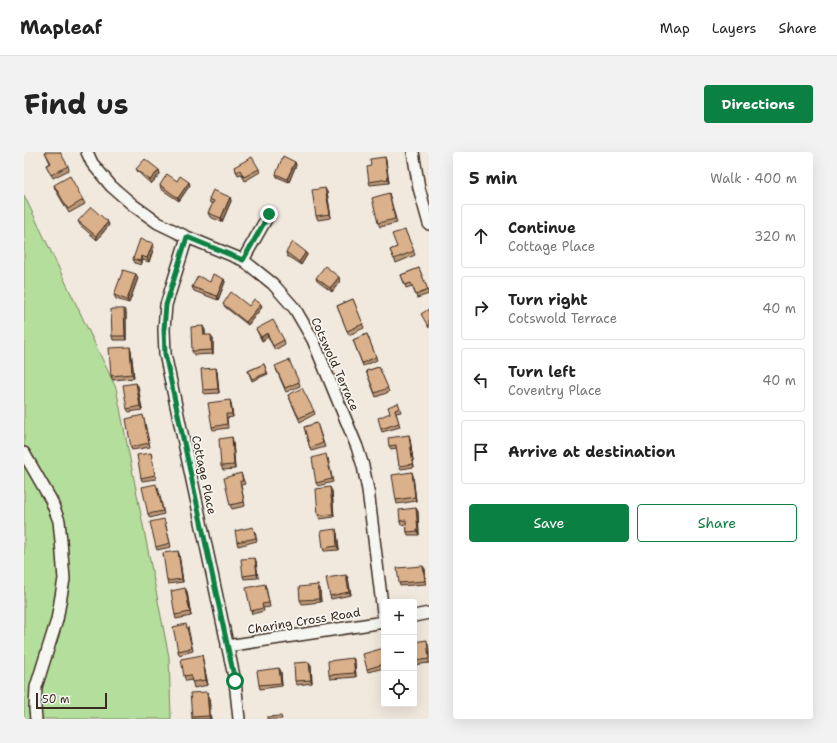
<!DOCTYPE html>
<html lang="en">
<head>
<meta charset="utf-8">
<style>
  :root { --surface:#fff; --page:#f2f2f2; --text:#222; --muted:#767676; --line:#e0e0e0; --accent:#0b8043 }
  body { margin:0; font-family:"Shantell Sans",sans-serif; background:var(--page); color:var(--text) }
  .controls { position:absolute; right:12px; bottom:12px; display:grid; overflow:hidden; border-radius:4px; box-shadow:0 4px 16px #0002 }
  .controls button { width:36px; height:36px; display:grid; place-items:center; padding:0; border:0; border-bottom:1px solid var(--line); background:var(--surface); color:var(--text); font:20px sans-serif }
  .scale { position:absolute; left:12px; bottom:10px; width:71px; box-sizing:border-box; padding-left:4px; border:2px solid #3b2a1e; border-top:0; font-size:11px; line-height:14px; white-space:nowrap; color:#3b2a1e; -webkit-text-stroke:3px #f6f6f2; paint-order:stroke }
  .stop { position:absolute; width:12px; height:12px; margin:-9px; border:3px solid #0b8043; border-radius:50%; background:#fff }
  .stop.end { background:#0b8043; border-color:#fff; box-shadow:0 1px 4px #0008 }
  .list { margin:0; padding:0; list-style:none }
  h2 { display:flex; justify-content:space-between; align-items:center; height:52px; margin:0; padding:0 16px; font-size:17px }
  h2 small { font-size:13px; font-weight:400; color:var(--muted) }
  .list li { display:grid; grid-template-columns:26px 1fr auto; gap:12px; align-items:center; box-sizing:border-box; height:64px; margin:0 8px 8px; padding:0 8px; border:1px solid var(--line); border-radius:4px }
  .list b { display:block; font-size:15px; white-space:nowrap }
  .list p { margin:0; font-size:13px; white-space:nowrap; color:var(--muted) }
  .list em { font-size:13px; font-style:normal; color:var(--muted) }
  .actions { display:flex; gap:8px; padding:12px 16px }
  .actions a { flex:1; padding:9px 0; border:1px solid var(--accent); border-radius:4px; text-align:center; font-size:14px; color:var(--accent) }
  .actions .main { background:var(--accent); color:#fff }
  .icon { flex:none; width:22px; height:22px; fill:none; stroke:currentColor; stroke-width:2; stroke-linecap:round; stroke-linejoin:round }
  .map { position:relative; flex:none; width:405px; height:567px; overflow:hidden; border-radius:4px }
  header { display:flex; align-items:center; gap:24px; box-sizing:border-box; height:56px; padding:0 20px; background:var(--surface); border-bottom:1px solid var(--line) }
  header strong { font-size:19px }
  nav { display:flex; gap:22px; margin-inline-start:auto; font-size:14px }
  .intro { display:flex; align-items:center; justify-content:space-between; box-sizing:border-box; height:96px; padding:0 24px }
  h1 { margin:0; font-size:28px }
  .button { padding:10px 18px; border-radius:4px; background:var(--accent); color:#fff; font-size:14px; font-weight:700 }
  main { display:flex; gap:24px; padding:0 24px }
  aside { flex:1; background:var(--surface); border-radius:4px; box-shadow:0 4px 16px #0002 }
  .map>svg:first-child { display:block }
</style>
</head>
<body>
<header>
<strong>Mapleaf</strong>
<nav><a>Map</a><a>Layers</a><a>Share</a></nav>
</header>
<div class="intro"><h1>Find us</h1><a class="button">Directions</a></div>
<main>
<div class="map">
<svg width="405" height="567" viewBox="0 0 405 567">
  <rect width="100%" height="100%" fill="#f1e8de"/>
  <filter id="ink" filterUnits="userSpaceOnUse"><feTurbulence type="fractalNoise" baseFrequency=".025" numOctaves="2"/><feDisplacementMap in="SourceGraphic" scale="8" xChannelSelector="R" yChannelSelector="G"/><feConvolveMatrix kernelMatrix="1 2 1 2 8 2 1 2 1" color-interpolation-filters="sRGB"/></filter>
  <g filter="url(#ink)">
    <path fill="#b4de9b" stroke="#78845c" d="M0,43L92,236L145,505L147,567H0Z"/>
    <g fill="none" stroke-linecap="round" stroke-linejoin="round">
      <g stroke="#3b2a1e" stroke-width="14">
        <path id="minor" d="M63,0L68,11L87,34L109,53L134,71L163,85L219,108L249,132L271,157L289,188L333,295L339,314L344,338L360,469
          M389,0L395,36L405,72
          M163,85L142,153L140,177L141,202L211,529L215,567
          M219,108L245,62
          M0,301L27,348L35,369L37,389L40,427L33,468L12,535L11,557L12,567
          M390,464L405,461
          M203,494L360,470"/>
      </g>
      <use href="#minor" stroke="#f6f6f2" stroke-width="11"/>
    </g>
    <path fill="#bc9878" stroke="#3b2a1e" d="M21,0L44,14L45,18L29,26L22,13L26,11Z
      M361,5L362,9L365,31L346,33L345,30L347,14Z
      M271,10L272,13L265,30L253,25L252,22Z
      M210,15L235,17L236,20L221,29L217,22L214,23Z
      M112,17L135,18L136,22L127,32L114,20Z
      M153,29L166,33L155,49L137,37L136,33Z
      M30,33L59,48L61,52L45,61L31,37Z
      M303,40L307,66L294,68L292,64Z
      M365,41L373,71L356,75L354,71Z
      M206,45L207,49L198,70L186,65L184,61L189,52L186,51L185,47Z
      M54,69L85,73L73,88L56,73Z
      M381,78L391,103L372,111L366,98L373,95Z
      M130,95L125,110L119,108L117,113L111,111L109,107Z
      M262,100H282L283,103L277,113L263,104Z
      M395,116L405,142L393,146L388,134L382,136L377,123Z
      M114,126L105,151L92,147L90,143Z
      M292,126L316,129L308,140L293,129Z
      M200,127L201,130L194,148L170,139L168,135Z
      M329,147L340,176L325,183L313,154Z
      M199,152L238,155L224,173L201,155Z
      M102,161V188H89L88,184Z
      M232,177L260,188L261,192L251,198L244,185L238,189Z
      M181,178V183L189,187V202L170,203L168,199Z
      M343,182L353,208L339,214L329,188Z
      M106,195L107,198L110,226L89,228L87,224Z
      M240,212L244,222L228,229L224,219Z
      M355,215L365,240L352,245L342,219Z
      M192,216L193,219L195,241L180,242L179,238Z
      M252,217L275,230L276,234L262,240Z
      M114,234L118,258L105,260L103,257Z
      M264,243L290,259L291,262L276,270Z
      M207,251L209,265L203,266L204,276L189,278L188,275Z
      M374,251L377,260L372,261L376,275L358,280L357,277L366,261Z
      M120,267L126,295L108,298L107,295Z
      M293,271L301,295L287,299L280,275Z
      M385,283L386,287L390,315L377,317L375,314L373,296L367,297L365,294Z
      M209,289L211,317L199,318L197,314Z
      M127,301L128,305L132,327L118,329L117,326Z
      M304,306L309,330L294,334L292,331Z
      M388,320L389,324L392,349L373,352L372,348Z
      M217,321L221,332L217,333L221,354L208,357L206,353Z
      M134,335L140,362L126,366L124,362Z
      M308,339L310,365L296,367L294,363Z
      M392,356L394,360L395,383H384L383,380L382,372L377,373L376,369Z
      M141,370L147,395L133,398L132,395Z
      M231,379L233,389L214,394L213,390Z
      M313,381L315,398L300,399L299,396Z
      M154,399L155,402L159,430L144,432L143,429Z
      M232,409L234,426L220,427L219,424Z
      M401,417L402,432L376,434L375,431Z
      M322,423L324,426L327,443L307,447L306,444Z
      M294,433L296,437L297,450L278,452L276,448Z
      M242,435L246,455L239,456L240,459L228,462L227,459Z
      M161,436L163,440L167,464L152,467L151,463Z
      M164,475L169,499L155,503L154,499Z
      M390,490L404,492L405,498V511L390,513Z
      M360,496V516L344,520L343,517Z
      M178,503L179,509L184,533L170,536L168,528L162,529L160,524Z
      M329,506L331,510L332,525L306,527L305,523Z
      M287,513L288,531L273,533L271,529Z
      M255,516L257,520L258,534L236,537L235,533Z
      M183,540L185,545L187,567H168V565Z"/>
    <path fill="#997c62" stroke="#3b2a1e" d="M361,5L362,9L365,31L364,27Z
      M271,10L272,13L265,30L263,27Z
      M135,18L136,22L127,32L126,28Z
      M165,30L166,33L155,49L154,46Z
      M301,36L303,40L307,66L306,62Z
      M206,45L207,49L198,70L197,66Z
      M84,70L85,73L73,88L72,84Z
      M129,91L130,95L125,110L123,106Z
      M282,100L283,103L277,113L275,110Z
      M117,104L119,108L117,113L116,109Z
      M112,122L114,126L105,151L103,148Z
      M315,125L316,129L308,140L306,136Z
      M200,127L201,130L194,148L193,144Z
      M237,152L238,155L224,173L222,170Z
      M100,157L102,161V188L101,184Z
      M179,174L181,178V187L180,183Z
      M243,181L244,185L238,189L237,185Z
      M187,183L189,187V202L188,198Z
      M106,195L107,198L110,226L108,222Z
      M192,216L193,219L195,241L194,237Z
      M112,231L114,234L118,258L116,254Z
      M206,248L207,251L209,265L208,262Z
      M385,283L386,287L390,315L389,312Z
      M208,285L209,289L211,317L210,313Z
      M388,320L389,324L392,349L391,345Z
      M306,335L308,339L310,365L309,362Z
      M392,356L394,360L395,383L394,379Z
      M312,377L313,381L315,398L313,394Z
      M154,399L155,402L159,430L158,427Z
      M231,406L232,409L234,426L233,422Z
      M399,414L401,417L402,432L401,429Z
      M322,423L324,426L327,443L325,440Z
      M294,433L296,437L297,450L295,447Z
      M161,436L163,440L167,464L166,460Z
      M178,503L179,509L184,533L182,528Z
      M329,506L331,510L332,525L331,521Z
      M285,510L287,513L288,531L287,528Z
      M255,516L257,520L258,534L257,531Z
      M183,540L185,545L187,567H186L185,564Z"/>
    <path fill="#dbb18c" stroke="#3b2a1e" d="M21,0H36L44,14L27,23L22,13L27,11Z
      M259,4L271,10L263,27L252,22Z
      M228,5L235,17L220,25L216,18L213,20L210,15Z
      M361,5L364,27L345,30L343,15L347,14L346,7Z
      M121,7L135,18L126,28L112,17Z
      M143,22L153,29L156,24L165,30L154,46L136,33Z
      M46,24L59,48L44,57L30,33Z
      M301,36L306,62L292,64L288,38Z
      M189,38L206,45L197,66L184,61L190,49L185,47Z
      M365,41L371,67L354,71L348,46Z
      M67,55L84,70L72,84L54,69Z
      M381,78L390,99L370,107L366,98L373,95L368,82Z
      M116,87L129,91L123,106L117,104L116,109L109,107Z
      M269,90L282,100L275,110L262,100Z
      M301,114L315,125L306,136L292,126Z
      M395,116L404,138L392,143L387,131L381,133L377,123Z
      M99,118L112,122L103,148L90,143Z
      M189,122L200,127L193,144L168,135L174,124L186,130Z
      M207,140L225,154L230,147L237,152L222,170L199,152Z
      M329,147L339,172L323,179L313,154Z
      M87,157H100L101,184H88Z
      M405,157V176L397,162Z
      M249,168L260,188L249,194L243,181L237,185L232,177Z
      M179,174L180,183H187L188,198L168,199L167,175Z
      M343,182L352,205L338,211L329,188Z
      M106,195L108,222L87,224L85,196Z
      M265,208L275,230L261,236L251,214Z
      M240,212L243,221L228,227L224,219Z
      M355,215L364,236L351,241L342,219Z
      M192,216L194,237L179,238L177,217Z
      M112,231L116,254L103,257L99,233Z
      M278,236L290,259L275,266L264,243Z
      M206,248L208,262H202L203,272L188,275L184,251Z
      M374,251L376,256L371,258L375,271L357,277L354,266L366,261L364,255Z
      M119,263L125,291L107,295L102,267Z
      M293,271L299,291L286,296L280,275Z
      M385,283L389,312L375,314L372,293L365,294L364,286Z
      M208,285L210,313L197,314L195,287Z
      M127,301L131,323L117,326L113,303Z
      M302,302L308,327L292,331L288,306Z
      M388,320L391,345L372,348L368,323Z
      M217,321L219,329H216L220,350L206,353L200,326Z
      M132,332L139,359L124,362L118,335Z
      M306,335L309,362L294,363L292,337Z
      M392,356L394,379L383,380L382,368L376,369L375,358Z
      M140,367L146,391L132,395L126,370Z
      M229,375L232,386L213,390L211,379Z
      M312,377L313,394L299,396L297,379Z
      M154,399L158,427L143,429L139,401Z
      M231,406L233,422L219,424L217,407Z
      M399,414L401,429L375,431L373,416Z
      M322,423L325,440L306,444L302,426Z
      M241,432L245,451L238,452L239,456L227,459L222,436Z
      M294,433L295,447L276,448L275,435Z
      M161,436L166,460L151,463L147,439Z
      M162,472L168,496L154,499L149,475Z
      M403,488L405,507L390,509V490Z
      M360,496V512L343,517L339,502Z
      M178,503L182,528L168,530L167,523L160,524L157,507Z
      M329,506L331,521L305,523L304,509Z
      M285,510L287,528L271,529L270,511Z
      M255,516L257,531L235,533L233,519Z
      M183,540L185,564L168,565L166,541Z
      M257,564L258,567H243V565Z"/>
  </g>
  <g fill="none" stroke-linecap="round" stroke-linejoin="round" filter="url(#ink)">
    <path stroke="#0b8043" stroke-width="5" d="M211,529L141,202L140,177L142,153L163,85L219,108L245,62"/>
  </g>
  <g text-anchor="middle" stroke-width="3.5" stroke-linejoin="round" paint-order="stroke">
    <g font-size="12" fill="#3b2a1e" stroke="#f6f6f2">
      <text transform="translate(311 212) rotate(66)" y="4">Cotswold Terrace</text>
      <text transform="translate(180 323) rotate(78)" y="4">Cottage Place</text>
      <text transform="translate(280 469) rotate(-9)" y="4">Charing Cross Road</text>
    </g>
  </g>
</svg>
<div class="controls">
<button>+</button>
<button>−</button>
<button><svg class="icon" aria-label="locate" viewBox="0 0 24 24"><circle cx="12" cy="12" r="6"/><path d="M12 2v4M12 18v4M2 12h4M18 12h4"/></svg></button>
</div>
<div class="scale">50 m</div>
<div class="stop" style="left:211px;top:529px"></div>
<div class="stop end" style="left:245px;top:62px"></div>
</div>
<aside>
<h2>5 min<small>Walk · 400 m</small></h2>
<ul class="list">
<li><svg class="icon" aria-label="ahead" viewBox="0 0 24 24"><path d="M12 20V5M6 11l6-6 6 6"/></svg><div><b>Continue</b><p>Cottage Place</p></div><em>320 m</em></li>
<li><svg class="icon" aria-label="right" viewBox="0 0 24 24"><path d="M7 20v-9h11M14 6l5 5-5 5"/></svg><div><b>Turn right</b><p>Cotswold Terrace</p></div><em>40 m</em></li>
<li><svg class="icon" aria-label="left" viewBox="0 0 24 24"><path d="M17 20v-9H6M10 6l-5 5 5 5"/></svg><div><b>Turn left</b><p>Coventry Place</p></div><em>40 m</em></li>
<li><svg class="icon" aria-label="arrive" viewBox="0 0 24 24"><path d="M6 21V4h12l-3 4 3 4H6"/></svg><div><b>Arrive at destination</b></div></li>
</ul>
<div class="actions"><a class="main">Save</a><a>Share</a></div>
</aside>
</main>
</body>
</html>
